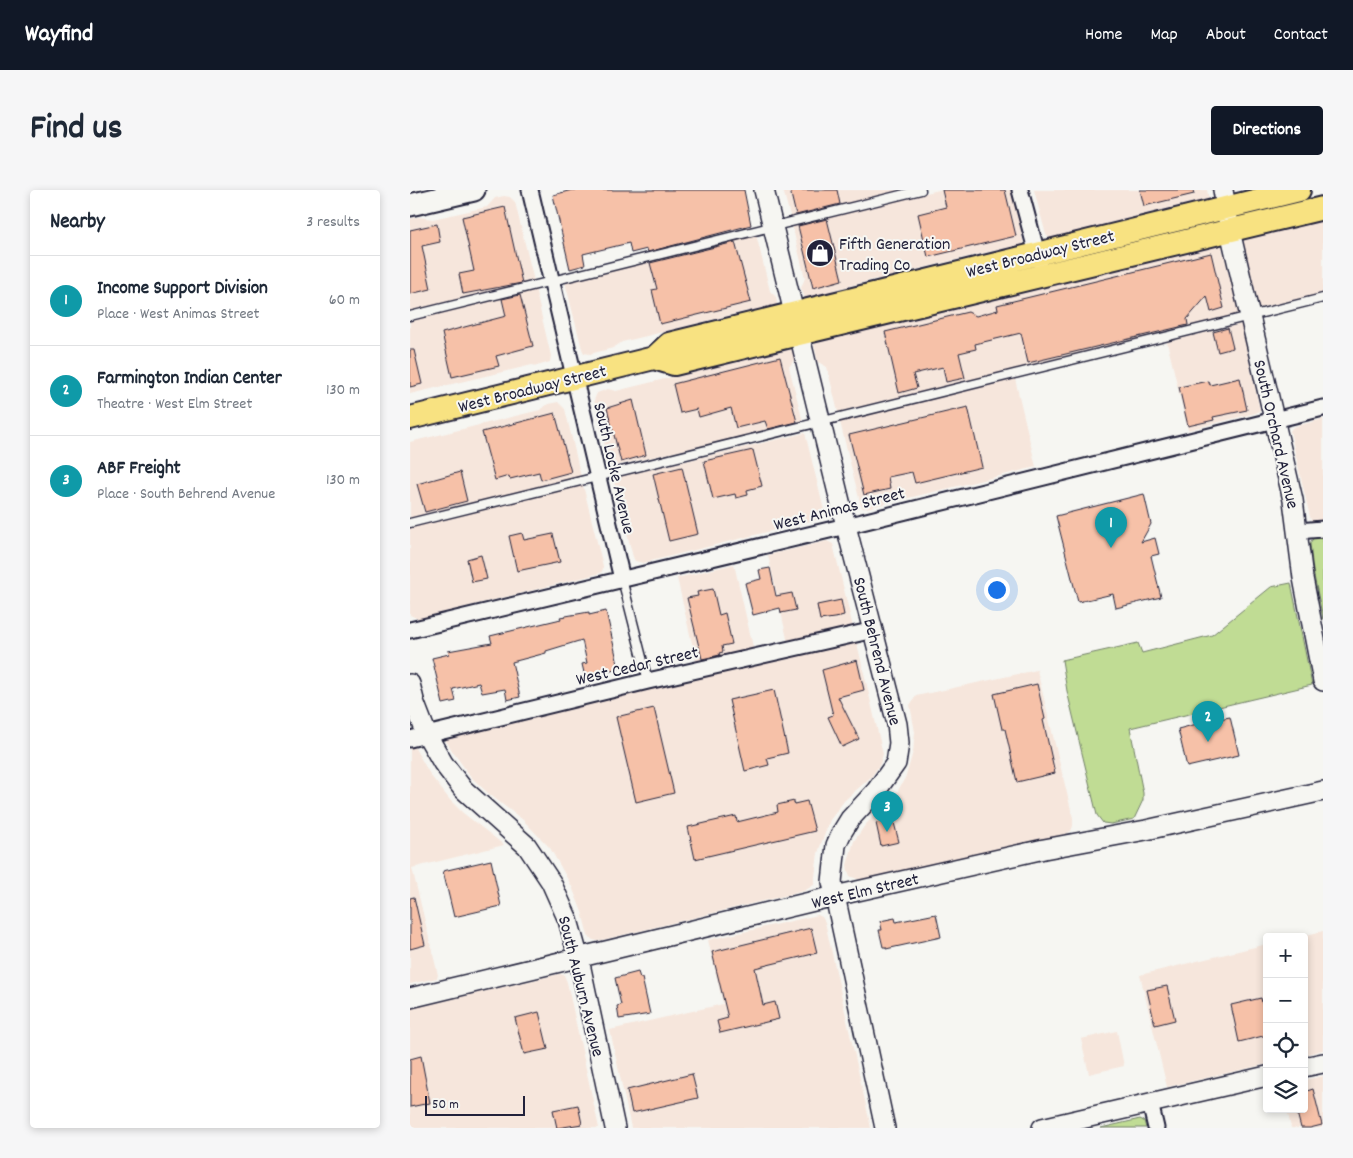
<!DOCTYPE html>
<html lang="en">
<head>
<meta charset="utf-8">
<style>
  :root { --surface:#fff; --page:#f6f6f7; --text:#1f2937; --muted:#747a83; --line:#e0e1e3; --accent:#111827 }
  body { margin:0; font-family:Dekko,sans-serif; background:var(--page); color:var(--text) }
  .controls { position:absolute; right:15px; bottom:15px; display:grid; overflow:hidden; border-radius:5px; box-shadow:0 2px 8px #0003 }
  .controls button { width:45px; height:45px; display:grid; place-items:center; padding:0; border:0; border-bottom:1px solid var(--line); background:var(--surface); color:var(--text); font:25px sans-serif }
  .scale { position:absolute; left:15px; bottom:12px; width:100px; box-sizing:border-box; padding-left:5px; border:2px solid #22223b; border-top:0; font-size:14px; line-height:18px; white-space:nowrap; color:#22223b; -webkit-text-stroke:4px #f6f6f2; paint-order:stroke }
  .you { position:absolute; left:586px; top:399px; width:18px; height:18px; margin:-12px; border:4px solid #fff; border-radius:50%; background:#1a73e8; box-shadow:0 0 0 8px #1a73e833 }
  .badge { display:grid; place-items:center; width:32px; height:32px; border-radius:50%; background:var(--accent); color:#fff; font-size:16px; font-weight:700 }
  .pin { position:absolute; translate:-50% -41px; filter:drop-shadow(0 1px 2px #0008) }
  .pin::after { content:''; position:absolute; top:26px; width:18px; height:15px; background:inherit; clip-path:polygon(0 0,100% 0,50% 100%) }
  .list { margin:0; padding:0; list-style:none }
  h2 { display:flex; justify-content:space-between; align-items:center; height:65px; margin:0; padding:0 20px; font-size:21px }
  h2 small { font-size:16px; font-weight:400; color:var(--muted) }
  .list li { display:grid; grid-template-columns:32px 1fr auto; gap:15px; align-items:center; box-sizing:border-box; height:90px; padding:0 20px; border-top:1px solid var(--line) }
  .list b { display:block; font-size:19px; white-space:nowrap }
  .list p { margin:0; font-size:16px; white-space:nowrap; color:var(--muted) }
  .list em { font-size:16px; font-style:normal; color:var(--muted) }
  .icon { flex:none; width:28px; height:28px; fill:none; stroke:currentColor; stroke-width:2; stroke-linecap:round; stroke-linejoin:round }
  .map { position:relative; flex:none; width:913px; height:938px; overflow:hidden; border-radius:5px }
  header { display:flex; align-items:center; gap:30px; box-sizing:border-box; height:70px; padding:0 25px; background:var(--accent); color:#fff }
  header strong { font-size:24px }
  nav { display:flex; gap:28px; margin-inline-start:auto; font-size:18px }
  .intro { display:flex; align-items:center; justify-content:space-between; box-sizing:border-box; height:120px; padding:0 30px }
  h1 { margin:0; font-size:35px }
  .button { padding:12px 22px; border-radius:5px; background:var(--accent); color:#fff; font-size:18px; font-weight:700 }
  main { display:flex; gap:30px; padding:0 30px }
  aside { flex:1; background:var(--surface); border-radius:5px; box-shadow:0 2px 8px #0003 }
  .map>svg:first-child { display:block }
</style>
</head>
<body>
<header>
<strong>Wayfind</strong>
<nav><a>Home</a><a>Map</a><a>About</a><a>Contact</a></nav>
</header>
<div class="intro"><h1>Find us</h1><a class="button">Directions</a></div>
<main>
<aside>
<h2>Nearby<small>3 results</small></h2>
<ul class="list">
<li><span class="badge" style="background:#0f9aa8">1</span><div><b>Income Support Division</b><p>Place · West Animas Street</p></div><em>60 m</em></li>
<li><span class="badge" style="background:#0f9aa8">2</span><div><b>Farmington Indian Center</b><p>Theatre · West Elm Street</p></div><em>130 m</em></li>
<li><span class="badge" style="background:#0f9aa8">3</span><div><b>ABF Freight</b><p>Place · South Behrend Avenue</p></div><em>130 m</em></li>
</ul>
</aside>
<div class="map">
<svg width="913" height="938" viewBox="0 0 913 938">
  <rect width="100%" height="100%" fill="#f6f6f2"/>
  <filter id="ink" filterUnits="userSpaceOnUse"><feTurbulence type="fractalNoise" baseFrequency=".02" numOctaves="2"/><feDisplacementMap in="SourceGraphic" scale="10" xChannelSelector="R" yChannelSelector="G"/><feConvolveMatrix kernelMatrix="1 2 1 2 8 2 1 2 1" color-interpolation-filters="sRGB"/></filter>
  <g filter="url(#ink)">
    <path fill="#f6e6dc" d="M373,0H496L381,29Z
      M529,0H602L614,55L597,63L591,59L484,85L481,90L473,91L466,89L424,100L418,107L397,110L395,108L391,98L395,88L382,35Z
      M624,0H797L799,9L797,12L787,15L781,13L675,39L671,43L642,50L636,45Z
      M94,6L100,7L105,12L124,91L0,122V29L8,27L23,29L77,17L85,8Z
      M913,29V103L849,118L833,50L834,46Z
      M346,44L360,101L366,107L367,113L364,118L346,123L338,121L212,152L203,158L180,164L174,163L172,159L155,92Z
      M808,53L812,57L829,125L428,222L417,177L408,172L404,155L406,151Z
      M125,98L141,166L140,172L127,176L122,175L0,204V129Z
      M831,134L850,220L846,223L778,240L757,152Z
      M377,156L380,158L384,163V170L379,177L393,232L200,277L184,210L187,203L198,199L206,201L348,166L355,161Z
      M605,189L626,277L457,318H453L451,316L430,232Z
      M148,212L155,219L171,287L0,328V252L130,220L138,214Z
      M913,229V332L902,333L900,327L880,241L883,237Z
      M395,243L415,324L413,328L233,373L225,371L223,367L203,288Z
      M173,295L193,376V379L191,383L8,429L0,425V337Z
      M417,351L423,354L443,437L378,453L358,365Z
      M324,374L344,461L287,475L267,388Z
      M446,449L473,564L470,574L462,586L434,611L420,630L412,651L408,663L404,695L394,701L188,751L183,750L178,746L172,722L162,697L140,658L113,630L79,604L61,587L43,562L33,546Z
      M627,480L663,628V636L661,641L656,644L452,689H447L440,686L438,681L437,675L444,651L456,634L485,606L496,586L503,562L505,542L500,515L506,506Z
      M3,555L21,586L40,610L53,623L94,655L2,678L28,785L27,788L0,794V556Z
      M408,725L412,727L415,732L461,938H221L200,840L313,814L298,750Z
      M913,741V860L894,865V747H888Z
      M857,754V874L757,897L730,785Z
      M149,784L154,785L157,792L189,938H0V819Z
      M707,841L714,876L679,884L671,849Z
      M913,886V938H881L877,919H894V890Z"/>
    <path fill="#c0dc94" stroke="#717f68" d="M913,344V429L903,381L900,353L904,347Z
      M881,393L902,495L720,538L733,603V610L724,629L701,634L693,633L687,625L657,501L652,470L728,453L732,463L802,445L861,397Z
      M730,929L734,931L736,938H691Z"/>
    <path fill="#f6c1a8" stroke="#22223b" d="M162,0H334L341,35L238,62L237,59L221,63L219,53L173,64L175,75L160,79L143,5Z
      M380,0H427L430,14L386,25Z
      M532,0H595L606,46L518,67L508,24L536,17Z
      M730,0H783L784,4L734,16Z
      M95,17L112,93L53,104L49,84L64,81L52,27Z
      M417,29L432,90L403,98L388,36Z
      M27,34L30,52L12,56L21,99L0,104V40Z
      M325,52L341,112L250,134L242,100L247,99L240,73Z
      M801,63L814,118L801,122L797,106L777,129L778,135L618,173L611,143L565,154L566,159L549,163L555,188L536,192L533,177L503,184L507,198L489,203L475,142L558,122L566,126L588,120L587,115Z
      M110,105L123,156L86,166L89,176L42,187L32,143L96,126L92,109Z
      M818,138L823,158L808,162L803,142Z
      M0,160H4L12,194L0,197Z
      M370,167L387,232L358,239L355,231L326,238L321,218L289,227L287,219L270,223L263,194Z
      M830,188L837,220L803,227L804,230L778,236L769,197L798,191L800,195Z
      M223,210L236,265L211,272L197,218Z
      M558,217L572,277L505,293L502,282L478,287L480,299L454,305L439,245Z
      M145,223L161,282L131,290L129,282L100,289L99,286L85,290L72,242Z
      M343,260L352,296L337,300L338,305L326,308L325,304L303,309L294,271Z
      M272,277L288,344L259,351L243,284Z
      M50,282L57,311L15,322L7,294Z
      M734,304L741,334L731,352L745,348L749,364L741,366L751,407L706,418L703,404L668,412L646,326Z
      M112,343L114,350L143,344L150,372L107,381L99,346Z
      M71,365L77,389L62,392L57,369Z
      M360,378L366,406L382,403L386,420L371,423L370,418L343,425L335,393L351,389L349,380Z
      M303,399L309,425L315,423L322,454L312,456L313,462L309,463L310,465L292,469L277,408L288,406L287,402Z
      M431,410L434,425L430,426L431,427L410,430L407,415Z
      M196,421L209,479L175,487L172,474L177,473L172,450L136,461V463L102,472L110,507L97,510L95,499L72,503L69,493L43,499L46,511L33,514L22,468L39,464L38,461L82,453L80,446L151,429L150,427L179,422V425Z
      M447,470L454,500L428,507L449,549L432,557L418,527L423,525L412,480Z
      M627,494L635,529L633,530L645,583L607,592L595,539H592L584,504Z
      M364,500L378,563L357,568L359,575L335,581L319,510Z
      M244,518L264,603L226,612L206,527Z
      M807,519L809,529L820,527L829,565L777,577L768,539L787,534L785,524Z
      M384,611V614L397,611L405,641L285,669L278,637L326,626L327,632L368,622L367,615Z
      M483,629L489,652L471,656L466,633Z
      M81,670L91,716L44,727L33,681Z
      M4,707L15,755L0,759V708Z
      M526,724L531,747L476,759V757H473L469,740H472L470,731L485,728L486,732Z
      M401,738L407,763L345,778L353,815L365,812L369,829L310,843L307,831L318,828L302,762Z
      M228,782L230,788H232L240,824L209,829L207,816L211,815L205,788Z
      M757,796L765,830L745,835L737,800Z
      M851,808L857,835V845L829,852L821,815Z
      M129,822L138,859L114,864L105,828Z
      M11,866L20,913L0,917V869Z
      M282,884L288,908L222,923L217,900Z
      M903,899L912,935L900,938H891L886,919H894V902Z
      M168,915L172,934L147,938L143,920Z"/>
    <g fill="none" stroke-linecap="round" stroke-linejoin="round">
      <g stroke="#22223b" stroke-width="11">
        <path id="service" d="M0,126L511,0
          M0,333C304,257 609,185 913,108
          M212,389L238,491"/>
      </g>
      <g stroke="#22223b" stroke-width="19">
        <path id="minor" d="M120,0L212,389
          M610,0L629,71
          M887,341L913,339
          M0,440L436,336L913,218
          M0,549L238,491L464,440
          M740,913L746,938"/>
      </g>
      <g stroke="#22223b" stroke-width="22">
        <path id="tertiary" d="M354,0L436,336L487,534L489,553L486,573L466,601L440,629L432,642L426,655L422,692L475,938
          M813,0L820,41L883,310L893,388L913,491
          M0,494L5,514L17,545L33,573L53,599L117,656L141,692L158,730L169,769L205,938
          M0,808L425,706L634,659L736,640L913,601
          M894,877L913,873
          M632,938L857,886"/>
      </g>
      <g stroke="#22223b" stroke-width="25">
        <path id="secondary" d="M0,15L64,0"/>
      </g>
      <g stroke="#22223b" stroke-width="26">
        <path id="primary" d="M244,168L264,174L913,18
          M0,228L244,168L259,154L889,0"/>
      </g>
      <use href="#service" stroke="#f6f6f2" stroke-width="8"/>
      <use href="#minor" stroke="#f6f6f2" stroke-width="15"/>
      <use href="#tertiary" stroke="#f6f6f2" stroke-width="19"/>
      <use href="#secondary" stroke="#f6f6f2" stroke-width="21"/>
      <use href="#primary" stroke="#f8e281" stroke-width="22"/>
    </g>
  </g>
  <defs>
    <g id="shop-disc" transform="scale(1.4375)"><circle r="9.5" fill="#22223b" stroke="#f6f6f2"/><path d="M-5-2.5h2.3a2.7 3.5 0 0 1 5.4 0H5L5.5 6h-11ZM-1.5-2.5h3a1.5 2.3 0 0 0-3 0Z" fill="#fff"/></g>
  </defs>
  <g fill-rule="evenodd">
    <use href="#shop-disc" x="410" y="63"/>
  </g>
  <g text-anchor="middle" stroke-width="4" stroke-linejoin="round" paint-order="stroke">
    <g font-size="18" fill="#22223b" stroke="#f6f6f2" text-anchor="start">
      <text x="429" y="59">Fifth Generation<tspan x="429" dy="21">Trading Co</tspan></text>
    </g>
    <g font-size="18" fill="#22223b" stroke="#f6f6f2">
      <text transform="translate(630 63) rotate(-14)" y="6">West Broadway Street</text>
      <text transform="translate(122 198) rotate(-14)" y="6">West Broadway Street</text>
      <text transform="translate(867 244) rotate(77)" y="6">South Orchard Avenue</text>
      <text transform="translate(205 278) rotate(77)" y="6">South Locke Avenue</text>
      <text transform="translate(429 318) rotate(-14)" y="6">West Animas Street</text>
      <text transform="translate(468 461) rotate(76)" y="6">South Behrend Avenue</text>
      <text transform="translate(227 475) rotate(-13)" y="6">West Cedar Street</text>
      <text transform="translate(455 700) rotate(-13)" y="6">West Elm Street</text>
      <text transform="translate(172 796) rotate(76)" y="6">South Auburn Avenue</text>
    </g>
  </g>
</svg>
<div class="controls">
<button>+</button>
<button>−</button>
<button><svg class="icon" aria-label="locate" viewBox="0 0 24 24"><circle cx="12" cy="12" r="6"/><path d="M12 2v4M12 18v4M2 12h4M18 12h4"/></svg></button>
<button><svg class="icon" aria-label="layers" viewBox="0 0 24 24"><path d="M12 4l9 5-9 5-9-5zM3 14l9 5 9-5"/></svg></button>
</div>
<div class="scale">50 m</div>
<div class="you"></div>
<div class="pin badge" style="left:701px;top:358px;background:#0f9aa8">1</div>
<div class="pin badge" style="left:798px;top:552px;background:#0f9aa8">2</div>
<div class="pin badge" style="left:477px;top:642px;background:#0f9aa8">3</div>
</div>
</main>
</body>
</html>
